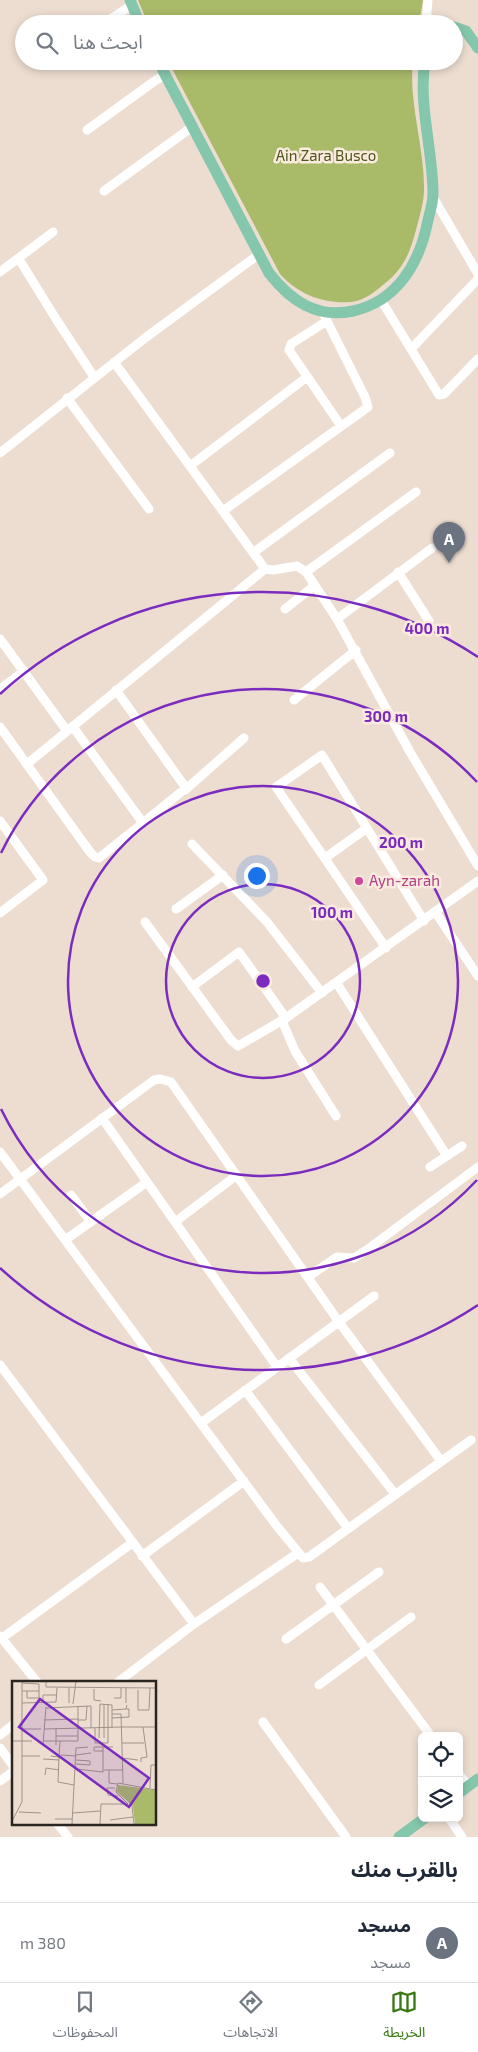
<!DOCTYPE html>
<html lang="ar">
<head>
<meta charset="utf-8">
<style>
  :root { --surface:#fff; --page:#f6f6f7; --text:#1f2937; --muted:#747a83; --line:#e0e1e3; --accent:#387712 }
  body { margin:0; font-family:"Exo 2","Noto Sans Arabic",sans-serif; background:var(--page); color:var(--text); direction:rtl }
  .controls { position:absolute; right:15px; bottom:15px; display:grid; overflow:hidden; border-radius:8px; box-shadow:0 2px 8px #0003 }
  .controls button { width:45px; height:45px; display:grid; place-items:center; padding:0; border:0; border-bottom:1px solid var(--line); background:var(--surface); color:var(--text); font:25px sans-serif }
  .you { position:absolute; left:256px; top:875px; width:18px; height:18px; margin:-12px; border:4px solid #fff; border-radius:50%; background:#1a73e8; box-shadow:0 0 0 8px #1a73e833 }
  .badge { display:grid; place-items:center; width:32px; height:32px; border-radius:50%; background:var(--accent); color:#fff; font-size:16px; font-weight:700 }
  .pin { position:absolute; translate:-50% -41px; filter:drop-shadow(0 1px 2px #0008) }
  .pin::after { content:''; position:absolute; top:26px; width:18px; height:15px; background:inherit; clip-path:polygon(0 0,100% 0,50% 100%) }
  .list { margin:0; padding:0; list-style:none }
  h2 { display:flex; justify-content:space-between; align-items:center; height:65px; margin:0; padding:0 20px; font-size:21px }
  h2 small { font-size:16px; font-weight:400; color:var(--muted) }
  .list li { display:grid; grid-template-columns:32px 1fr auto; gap:15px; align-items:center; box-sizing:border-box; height:80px; padding:0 20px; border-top:1px solid var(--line) }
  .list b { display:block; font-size:19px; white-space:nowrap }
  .list p { margin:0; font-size:16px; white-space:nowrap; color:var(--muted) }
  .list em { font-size:16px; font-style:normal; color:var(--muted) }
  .icon { flex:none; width:28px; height:28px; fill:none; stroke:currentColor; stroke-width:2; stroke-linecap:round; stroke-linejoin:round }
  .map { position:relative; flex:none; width:478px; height:1837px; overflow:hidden; direction:ltr }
  .search { position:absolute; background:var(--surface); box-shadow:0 2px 8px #0003; left:15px; right:15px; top:15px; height:55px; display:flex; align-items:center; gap:12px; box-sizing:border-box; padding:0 18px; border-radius:28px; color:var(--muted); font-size:19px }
  .sheet { height:145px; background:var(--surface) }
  nav { display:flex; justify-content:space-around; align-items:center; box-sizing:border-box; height:70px; border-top:1px solid var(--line); background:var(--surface); font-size:14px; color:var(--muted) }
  nav a { display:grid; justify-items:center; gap:2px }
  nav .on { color:var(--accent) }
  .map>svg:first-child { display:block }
</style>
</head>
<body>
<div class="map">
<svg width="478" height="1837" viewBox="0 0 478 1837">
  <rect width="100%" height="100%" fill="#edddd1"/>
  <path fill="#a9ba69" d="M138,0H423L419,24H148Z
    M168,61H413C408,101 425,149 424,190C424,203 419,218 416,230C410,253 403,270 384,284C375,292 363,301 351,302C324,304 299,295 280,274Z"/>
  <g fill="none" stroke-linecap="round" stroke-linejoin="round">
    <path stroke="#fff" stroke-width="9" d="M103,24L132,5
      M426,24L428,0
      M87,130L156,80L165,75
      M104,191L192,127
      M433,197L478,274
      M19,259L56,319L94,377
      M0,272L53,232
      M381,300L439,395L444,394L478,359
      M327,321L291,344L289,350L341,426
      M411,349L478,279
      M114,362L265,569
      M67,398L149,509
      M0,453L145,338L258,255
      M190,466L307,377
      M223,511L368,407L365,397L322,311
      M254,552L390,453
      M306,572L416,492
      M398,572L429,621
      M285,609L314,586
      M337,619L432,548
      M0,639L67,731
      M0,689L24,671
      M116,690L186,788L143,823
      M294,700L356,650
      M0,727L90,852L95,857L99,858L143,823L73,727
      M27,764L265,569L273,570L297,566L306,572L337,619L410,752L478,866
      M185,790L244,738
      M0,821L43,880L0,913
      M192,844L267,922L322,993
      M325,858L367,828
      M176,909L223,875
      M436,913L478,976
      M145,922L231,1040L238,1046L286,1018L478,881
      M386,948L276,787L322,755L424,921
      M336,982L447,1156
      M192,987L239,952L286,1018
      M282,1021L295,1051L336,1116
      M102,1118L277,1367
      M0,1152L276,1525L303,1558L309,1557L471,1440
      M430,1167L462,1146
      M0,1194L154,1080L160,1079L171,1082L339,1322L441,1461
      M71,1195L91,1222
      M175,1222L237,1175
      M65,1240L147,1182
      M308,1277L337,1257L354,1258L368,1249L478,1167
      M289,1358L395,1494
      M0,1365L194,1624
      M245,1390L347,1527
      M201,1423L374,1296
      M142,1556L244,1481
      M320,1587L431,1736
      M0,1636L37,1682
      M2,1638L132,1543
      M286,1639L379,1572
      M118,1682L194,1624L298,1553
      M319,1685L411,1617
      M263,1722L346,1837
      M0,1735L14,1724
      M0,1748L14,1767
      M459,1774L468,1786
      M0,1781L14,1771
      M449,1818L462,1837
      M57,1823L68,1837"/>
    <path stroke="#85c7ac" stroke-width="11" d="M130,0L140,24
      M454,27L466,31L478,48
      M158,61L269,273C290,300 316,319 353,311C398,301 420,262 428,220C430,212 433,202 433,194C433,150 418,105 425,61
      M459,1793L478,1779
      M399,1837L425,1818"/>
  </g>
  <g fill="none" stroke="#7b2cbf" stroke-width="2.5">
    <circle cx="263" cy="981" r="97"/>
    <circle cx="263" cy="981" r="195"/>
    <path d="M477 1180A292 292 0 0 1 1 1109M1 853A292 292 0 0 1 477 782"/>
    <path d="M478 1305A389 389 0 0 1 0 1268M0 694A389 389 0 0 1 478 657"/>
  </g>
  <circle fill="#d1479c" stroke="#fbeade" stroke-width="2" cx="359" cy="881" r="5"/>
  <g text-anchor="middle" stroke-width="5" stroke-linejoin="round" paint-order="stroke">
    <g font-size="15" fill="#4c571c" stroke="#fbeade">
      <text x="326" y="161">Ain Zara Busco</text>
    </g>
    <g font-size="15" fill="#b23c85" stroke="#fbeade" text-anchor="start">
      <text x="369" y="886">Ayn-zarah</text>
    </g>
  </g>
  <g transform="translate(12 1681)">
    <rect width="144" height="144" fill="#edddd1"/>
    <path d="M106,104L144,109V143H123L121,125L105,111Z" fill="#a9ba69"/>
    <path fill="none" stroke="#9f938a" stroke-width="1" d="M34,0V6L144,7M10,2L27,3V17H15V10M114,7V22M82,8V19L89,20M126,9V29H137L138,7M10,10H27M102,17H109V7M10,22L44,21L45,7M31,22V14H45M57,22V7M61,23L64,0M34,27L79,25M100,29L114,28L115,24M100,33H109L111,102M100,37L117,36V28H114M32,39L66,38M66,39H74L75,25M110,46H144M79,47V25M83,47V62H96V23M10,48H29M32,48L110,46M44,48V64M44,55H66M87,57L88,23L100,24V47M92,57V23M0,60H20M31,60H66V25M110,62H132M31,63L34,26M91,70H82V66H101M49,74L64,75M64,74L79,72M10,75H28M39,75L47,76L46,101L62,104M47,76L48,60M110,77L126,79M31,78L47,79M129,81V77L135,76L131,46M64,83L78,84V80L64,79M64,88L91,91V66M92,89H111M97,89V102L105,103M33,94L34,87L47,89M103,107H95L96,114L106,115M138,107L139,84H144M117,121L120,125L122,143M7,131L29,132M61,132L88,130M43,138H60M98,139L121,136M0,140L10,121V0M60,143L64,67L76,66M88,143L89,123H116L104,111L106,102L144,109"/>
    <path fill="#7b2cbf" fill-opacity="0.15" stroke="#7b2cbf" stroke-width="2.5" d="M28,18L137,97L117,126L7,46Z"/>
    <rect width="144" height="144" fill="none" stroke="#2b2520" stroke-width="2.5"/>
  </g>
  <circle cx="263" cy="981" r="8" fill="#7b2cbf" stroke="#fbeade" stroke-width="2.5"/>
  <g font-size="15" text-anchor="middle" font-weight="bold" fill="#7b2cbf" stroke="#fbeade" stroke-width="5" stroke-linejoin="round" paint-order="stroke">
    <text x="427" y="634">400 m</text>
    <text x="386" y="722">300 m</text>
    <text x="401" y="848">200 m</text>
    <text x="332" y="918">100 m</text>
  </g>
</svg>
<div class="controls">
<button><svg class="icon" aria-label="locate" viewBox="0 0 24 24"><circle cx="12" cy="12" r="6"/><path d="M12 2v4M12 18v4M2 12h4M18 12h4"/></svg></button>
<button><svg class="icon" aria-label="layers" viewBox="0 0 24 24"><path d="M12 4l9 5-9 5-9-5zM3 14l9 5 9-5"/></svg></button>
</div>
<div class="you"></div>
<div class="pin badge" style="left:449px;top:563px;background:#6b7280">A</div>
<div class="search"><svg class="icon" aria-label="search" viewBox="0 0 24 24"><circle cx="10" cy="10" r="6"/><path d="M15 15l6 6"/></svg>ابحث هنا</div>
</div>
<section class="sheet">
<h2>بالقرب منك<small></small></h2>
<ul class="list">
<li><span class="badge" style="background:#6b7280">A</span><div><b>مسجد</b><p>مسجد</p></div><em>380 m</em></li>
</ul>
</section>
<nav>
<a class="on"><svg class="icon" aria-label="map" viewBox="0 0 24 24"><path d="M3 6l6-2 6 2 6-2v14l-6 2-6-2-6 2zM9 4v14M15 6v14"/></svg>الخريطة</a>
<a><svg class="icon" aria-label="directions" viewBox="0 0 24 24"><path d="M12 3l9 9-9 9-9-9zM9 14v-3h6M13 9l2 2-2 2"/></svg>الاتجاهات</a>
<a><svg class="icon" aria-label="saved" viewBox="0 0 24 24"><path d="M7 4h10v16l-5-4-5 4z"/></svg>المحفوظات</a>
</nav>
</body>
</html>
